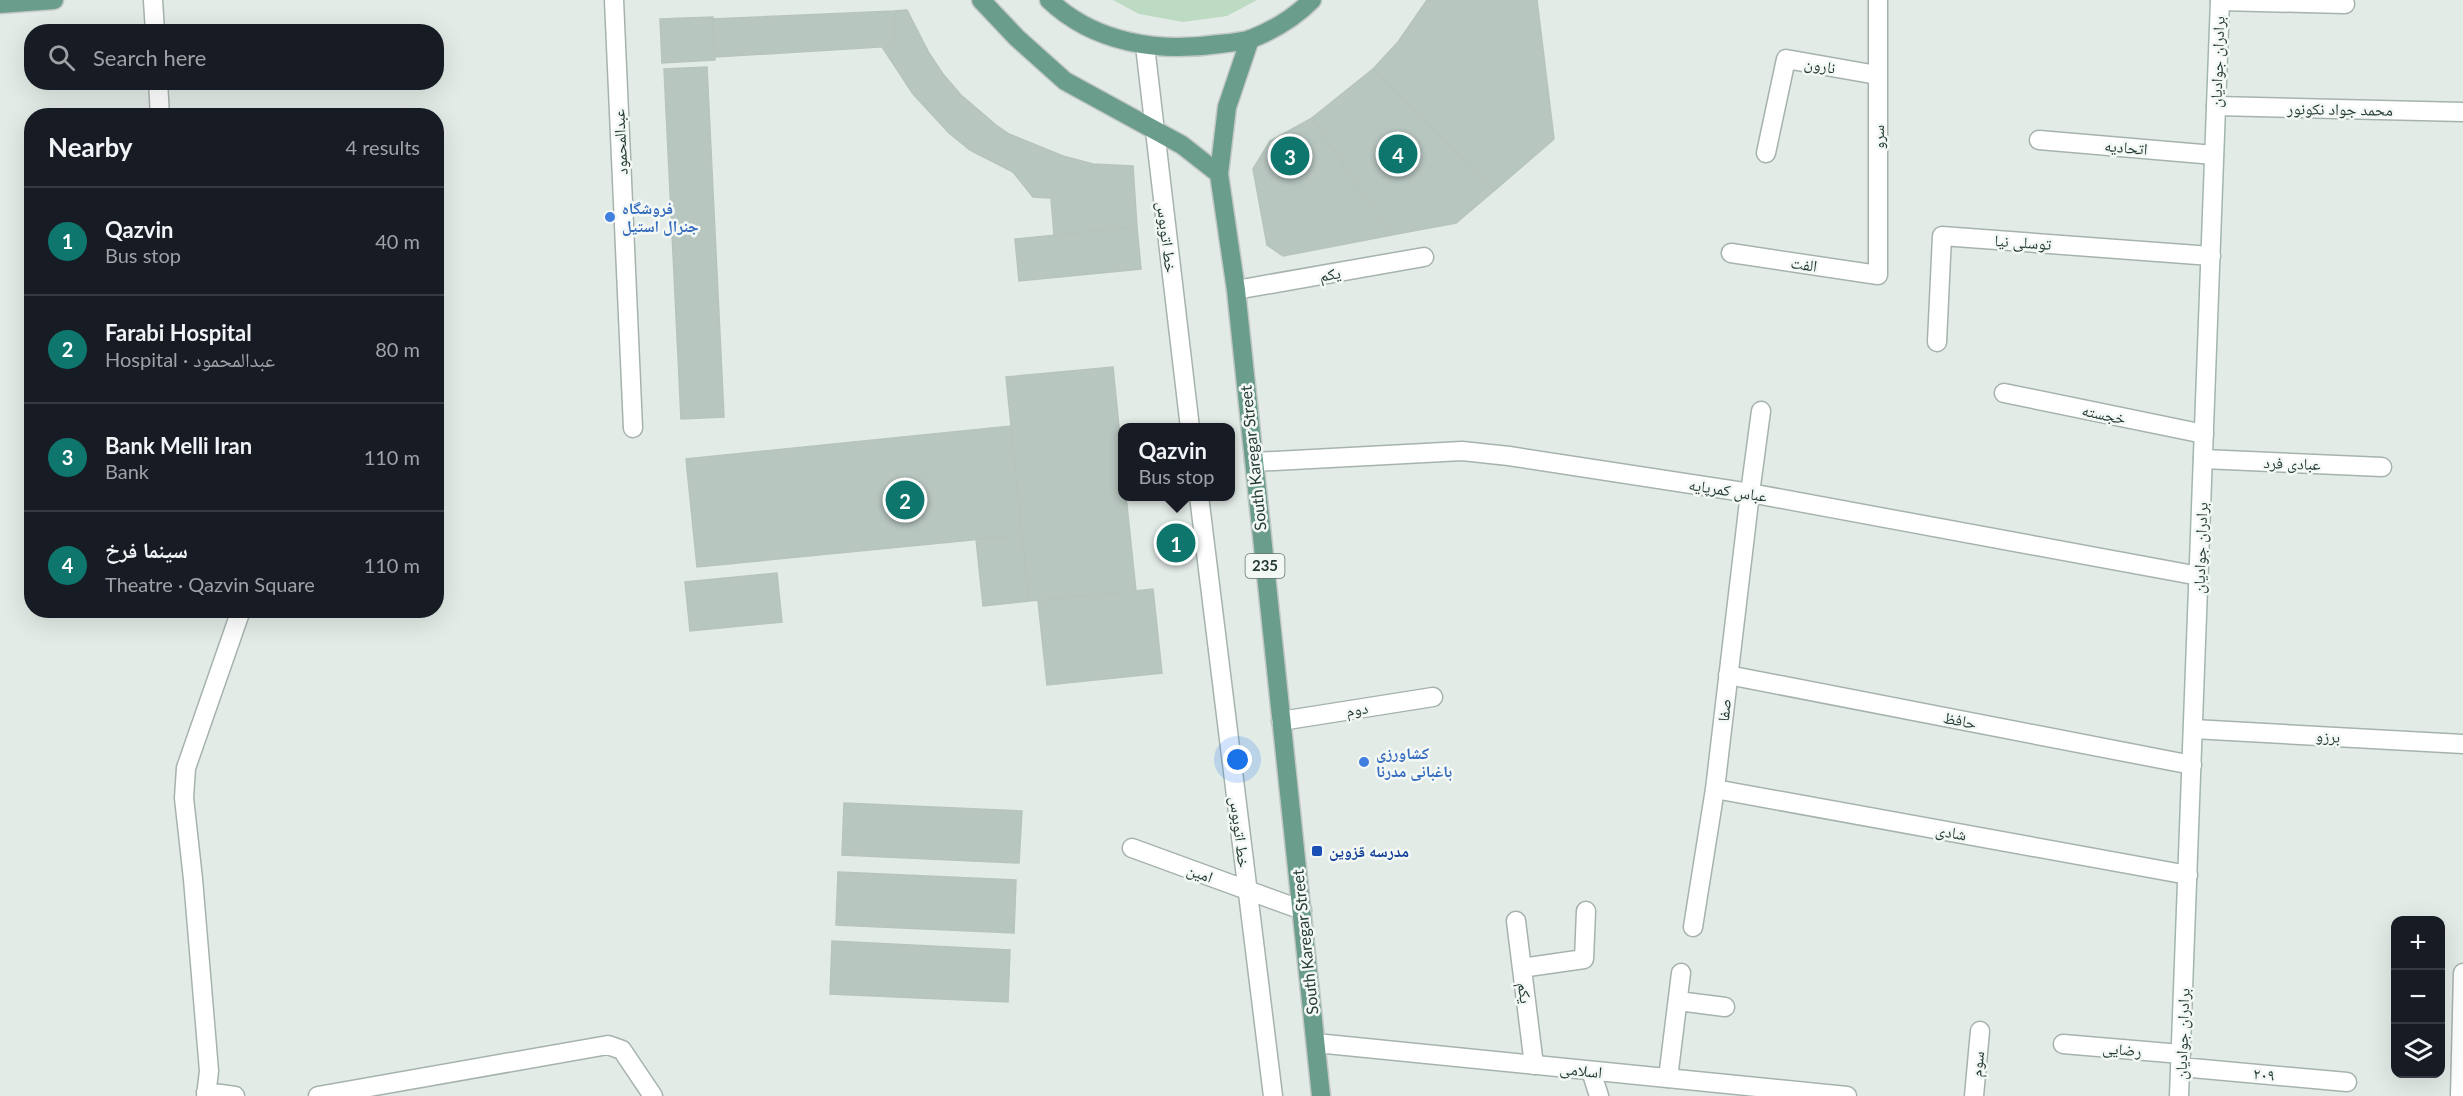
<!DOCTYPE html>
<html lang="en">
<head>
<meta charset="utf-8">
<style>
  :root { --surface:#171b24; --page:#20242c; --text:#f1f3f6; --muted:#9ea1a6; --line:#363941; --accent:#0f766e }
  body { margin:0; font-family:Lato,"Noto Naskh Arabic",sans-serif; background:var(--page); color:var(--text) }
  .controls { position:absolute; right:18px; bottom:18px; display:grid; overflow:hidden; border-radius:12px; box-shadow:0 6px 24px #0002 }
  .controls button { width:54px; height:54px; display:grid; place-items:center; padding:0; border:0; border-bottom:2px solid var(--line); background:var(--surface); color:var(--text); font:30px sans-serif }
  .you { position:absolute; left:1238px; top:760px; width:21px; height:21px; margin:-15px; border:4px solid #fff; border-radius:50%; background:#1a73e8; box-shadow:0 0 0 9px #1a73e833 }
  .badge { display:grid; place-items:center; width:39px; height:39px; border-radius:50%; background:var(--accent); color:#fff; font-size:20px; font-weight:700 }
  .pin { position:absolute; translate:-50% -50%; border:3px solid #fff; box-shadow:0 2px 6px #0006 }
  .popup { position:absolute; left:1118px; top:423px; width:117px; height:78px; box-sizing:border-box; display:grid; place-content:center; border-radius:12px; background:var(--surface); filter:drop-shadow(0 2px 4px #0005); font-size:20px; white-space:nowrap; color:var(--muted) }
  .popup b { font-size:22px; color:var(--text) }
  .popup::after { content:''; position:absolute; left:50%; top:100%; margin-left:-12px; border:12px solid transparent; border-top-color:var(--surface) }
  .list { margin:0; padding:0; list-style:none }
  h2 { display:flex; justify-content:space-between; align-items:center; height:78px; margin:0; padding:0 24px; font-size:26px }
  h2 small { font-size:20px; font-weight:400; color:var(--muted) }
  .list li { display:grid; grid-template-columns:39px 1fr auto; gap:18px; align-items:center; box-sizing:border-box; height:108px; padding:0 24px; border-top:2px solid var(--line) }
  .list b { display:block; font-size:22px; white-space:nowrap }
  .list p { margin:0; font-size:20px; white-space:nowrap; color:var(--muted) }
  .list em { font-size:20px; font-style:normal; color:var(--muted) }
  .icon { flex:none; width:33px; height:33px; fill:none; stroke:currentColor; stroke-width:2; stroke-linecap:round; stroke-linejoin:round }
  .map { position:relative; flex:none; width:2463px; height:1096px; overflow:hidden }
  .search { position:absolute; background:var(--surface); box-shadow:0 6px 24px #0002; left:24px; top:24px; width:420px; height:66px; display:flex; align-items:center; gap:15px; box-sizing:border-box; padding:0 21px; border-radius:24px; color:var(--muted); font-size:22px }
  .panel { position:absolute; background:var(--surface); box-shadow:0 6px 24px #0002; left:24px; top:108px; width:420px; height:510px; border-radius:24px }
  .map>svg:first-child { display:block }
</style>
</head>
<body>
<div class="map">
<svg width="2463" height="1096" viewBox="0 0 2463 1096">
  <rect width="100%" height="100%" fill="#e3ebe7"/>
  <path fill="#bddbc3" d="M1113,0H1257L1227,16L1183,22L1139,14Z"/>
  <path fill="#b8c6c0" stroke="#b6c4bd" stroke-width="1.5" d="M1427,0H1537L1554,139L1495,190L1373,69L1398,42Z
    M907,10L929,53L943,74L961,95L996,125L1009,134L1063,156L1093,164L1133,166L1137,227L1054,235L1051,198L1033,197L1013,172L970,150L949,133L913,94L882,47L895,46L894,11Z
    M894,11L895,46L715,57L712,19Z
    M713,17L715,60L662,63L660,19Z
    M707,67L724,417L681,419L664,69Z
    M1373,69L1495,190L1456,223L1392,235L1312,118Z
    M1312,118L1392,235L1283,256L1267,245L1253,169L1270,141Z
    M1137,227L1141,269L1019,281L1015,239Z
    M1113,367L1122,457V496H1126L1136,591L1029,601L1006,377Z
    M1011,426L1022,535L697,567L686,459Z
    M1022,535L1029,601L983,606L976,539Z
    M777,573L782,622L690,631L685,582Z
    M1153,589L1162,673L1047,685L1038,601Z
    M844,803L1022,811L1019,863L842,855Z
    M838,872L1016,880L1014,933L836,925Z
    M832,941L1010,950L1008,1002L830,994Z"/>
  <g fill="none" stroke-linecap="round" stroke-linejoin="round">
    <g stroke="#a6b3ad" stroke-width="21">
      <path id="lane" d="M2220,1L2345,4
        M1145,46L1190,428
        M2039,140L2214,155
        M1766,153L1786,59L1877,75
        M1236,290L1424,257
        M1937,342L1942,236L2211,256
        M2004,393L2204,434
        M2203,459L2382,467
        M1750,493L1761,411
        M1199,496L1273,1096
        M1281,721L1433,697
        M1132,848L1302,910
        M1516,921L1534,1065
        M1522,968L1584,959L1586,911
        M1678,1001L1725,1007
        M2063,1044L2181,1054
        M2181,1067L2347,1082
        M1591,1071L1599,1096
        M1668,1078L1681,973
        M206,1092L235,1096
        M206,1096L209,1071L193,879L184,798L186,768L241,610
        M318,1096L608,1045L622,1050L653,1096
        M1974,1096L1980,1031"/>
    </g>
    <g stroke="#a6b3ad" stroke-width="21">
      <path id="street" d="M153,0L155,32
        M614,0L633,428
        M158,82L160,116
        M2216,106L2463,112
        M1731,253L1878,275V0
        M1254,462L1462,451L1509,456L1750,493L2199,576
        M1728,675L2192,765
        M2193,729L2463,744
        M1715,789L2188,875
        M1693,927L1715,789L1750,493
        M1316,1043L1847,1096
        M2460,1096L2463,973"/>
    </g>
    <g stroke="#a2b6ae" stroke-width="21">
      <path id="secondary" d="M2179,1096L2220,0"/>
    </g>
    <g stroke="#c2c8c6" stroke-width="21">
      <path id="primary" d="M981,0L1017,38L1065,81L1182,145L1219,174
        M1049,0C1094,43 1159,53 1219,44C1229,43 1241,42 1251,39C1274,30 1295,17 1312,0
        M0,4L54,0
        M1250,39L1227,107L1219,174L1236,290L1321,1096"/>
    </g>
    <use href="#lane" stroke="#fff" stroke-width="18"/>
    <use href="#street" stroke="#fff" stroke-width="18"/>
    <use href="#secondary" stroke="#fff" stroke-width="18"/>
    <use href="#primary" stroke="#6b9d8d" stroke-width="18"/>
  </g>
  <g fill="#3f7fe0" stroke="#f3f8f5" stroke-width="2">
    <circle cx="610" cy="217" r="6"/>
    <circle cx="1364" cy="762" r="6"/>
  </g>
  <rect fill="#1a4fb4" stroke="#f3f8f5" stroke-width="2" x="1311" y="845" width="12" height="12" rx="3"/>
  <g text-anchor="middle" stroke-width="5" stroke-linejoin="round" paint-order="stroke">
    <rect fill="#f3f8f5" stroke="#62746d" stroke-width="1.5" x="1245.5" y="554" width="39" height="24" rx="4.5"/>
    <g font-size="15" font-weight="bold" fill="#243b33">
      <text x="1265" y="571">235</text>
    </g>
    <g font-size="16" fill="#243b33" stroke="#f3f8f5">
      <text transform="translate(2217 62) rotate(-88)" y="6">برادران جوادیان</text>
      <text transform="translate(1820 65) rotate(10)" y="6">نارون</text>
      <text transform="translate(2340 109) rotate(1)" y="6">محمد جواد نکونور</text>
      <text transform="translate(1878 137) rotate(-90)" y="6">سرو</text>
      <text transform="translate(620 142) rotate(-93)" y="6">عبدالمحمود</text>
      <text transform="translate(2126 147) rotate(5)" y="6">اتحادیه</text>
      <text transform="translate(1167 237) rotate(83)" y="6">خط اتوبوس</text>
      <text transform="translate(2023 242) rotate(4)" y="6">توسلی نیا</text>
      <text transform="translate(1804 264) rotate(8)" y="6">الفت</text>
      <text transform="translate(1330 274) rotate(-10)" y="6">یکم</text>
      <text transform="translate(2104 414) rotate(12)" y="6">خجسته</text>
      <text transform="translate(1253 458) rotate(-96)" y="6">South Karegar Street</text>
      <text transform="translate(2292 463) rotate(2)" y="6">عبادی فرد</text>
      <text transform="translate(1728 490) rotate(9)" y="6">عباس کمرپایه</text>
      <text transform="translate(2200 548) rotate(-88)" y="6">برادران جوادیان</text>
      <text transform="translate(1357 709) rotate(-9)" y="6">دوم</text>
      <text transform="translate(1724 710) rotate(-84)" y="6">صفا</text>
      <text transform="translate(1960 720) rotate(11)" y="6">حافظ</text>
      <text transform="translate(2328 736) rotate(3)" y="6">برزو</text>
      <text transform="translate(1240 832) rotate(83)" y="6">خط اتوبوس</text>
      <text transform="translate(1951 832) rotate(10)" y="6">شادی</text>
      <text transform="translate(1200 873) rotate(20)" y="6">امین</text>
      <text transform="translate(1305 942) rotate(-96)" y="6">South Karegar Street</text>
      <text transform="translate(1525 993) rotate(83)" y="6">یکم</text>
      <text transform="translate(2182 1034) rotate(-88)" y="6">برادران جوادیان</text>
      <text transform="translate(2122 1049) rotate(5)" y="6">رضایی</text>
      <text transform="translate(1977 1064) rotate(-85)" y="6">سوم</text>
      <text transform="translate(1581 1070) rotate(6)" y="6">اسلامی</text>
      <text transform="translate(2264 1074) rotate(5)" y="6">۲۰۹</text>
    </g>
    <g font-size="16" font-weight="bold" fill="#366cbe" stroke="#f3f8f5" text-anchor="start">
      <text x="622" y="214">فروشگاه<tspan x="622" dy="18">جنرال استیل</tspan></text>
      <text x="1376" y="759">کشاورزی<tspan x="1376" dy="18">باغبانی مدرنا</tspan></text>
    </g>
    <g font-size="16" font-weight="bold" fill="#164399" stroke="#f3f8f5" text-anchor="start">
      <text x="1329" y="857">مدرسه قزوین</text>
    </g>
  </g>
</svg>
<div class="controls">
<button>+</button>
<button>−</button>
<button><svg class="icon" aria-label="layers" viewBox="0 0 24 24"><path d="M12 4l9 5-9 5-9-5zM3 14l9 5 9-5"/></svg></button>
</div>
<div class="you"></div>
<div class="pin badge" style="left:1176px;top:543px">1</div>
<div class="popup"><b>Qazvin</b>Bus stop</div>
<div class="pin badge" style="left:905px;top:500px">2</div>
<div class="pin badge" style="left:1290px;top:156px">3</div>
<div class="pin badge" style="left:1398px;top:154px">4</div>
<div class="search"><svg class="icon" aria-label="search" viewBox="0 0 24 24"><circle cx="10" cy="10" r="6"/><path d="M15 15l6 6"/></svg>Search here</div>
<section class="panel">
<h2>Nearby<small>4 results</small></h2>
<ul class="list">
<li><span class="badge">1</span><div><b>Qazvin</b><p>Bus stop</p></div><em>40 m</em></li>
<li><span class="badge">2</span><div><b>Farabi Hospital</b><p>Hospital · عبدالمحمود</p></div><em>80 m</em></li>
<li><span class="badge">3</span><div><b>Bank Melli Iran</b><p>Bank</p></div><em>110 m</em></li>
<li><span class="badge">4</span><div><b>سینما فرخ</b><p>Theatre · Qazvin Square</p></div><em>110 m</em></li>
</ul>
</section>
</div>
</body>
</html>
